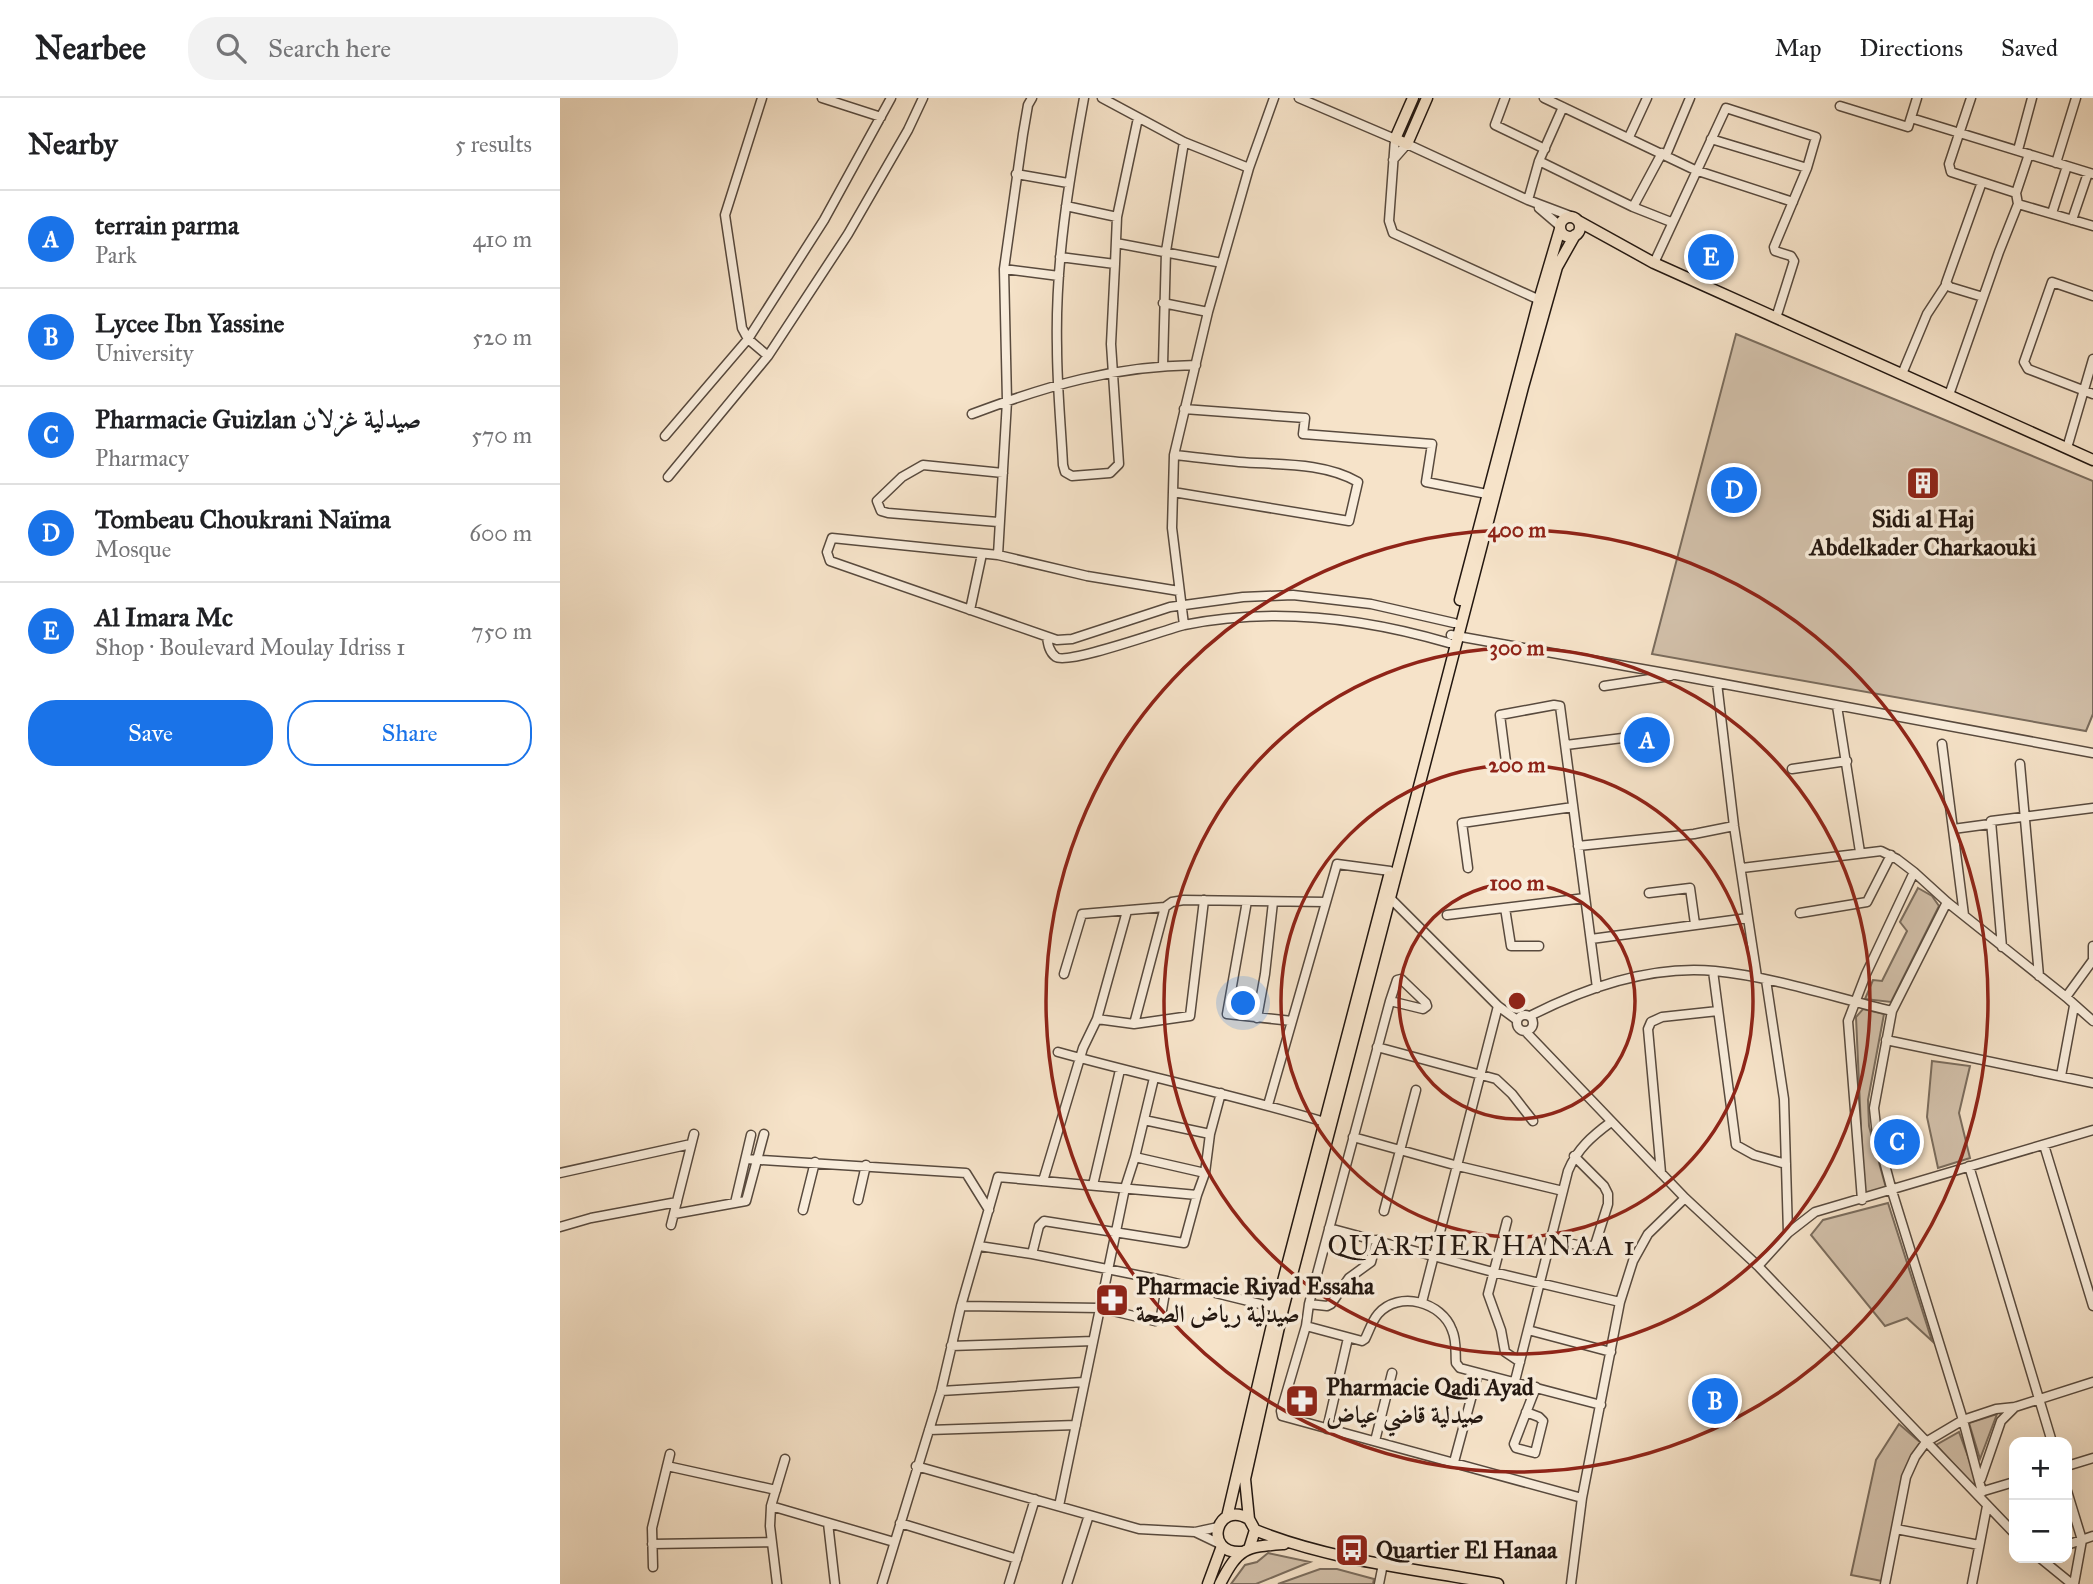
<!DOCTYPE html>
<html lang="en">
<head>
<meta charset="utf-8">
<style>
  :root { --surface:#fff; --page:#f2f2f2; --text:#202124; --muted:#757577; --line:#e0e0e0; --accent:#1a73e8 }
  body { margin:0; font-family:"IM FELL Great Primer",Amiri,serif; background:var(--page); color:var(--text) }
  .controls { position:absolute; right:21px; bottom:21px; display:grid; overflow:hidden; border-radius:14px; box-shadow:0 7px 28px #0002 }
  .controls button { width:63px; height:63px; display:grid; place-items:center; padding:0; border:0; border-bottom:2px solid var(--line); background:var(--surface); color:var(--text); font:35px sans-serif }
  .you { position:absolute; left:684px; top:906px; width:24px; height:24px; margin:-18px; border:5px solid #fff; border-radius:50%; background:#1a73e8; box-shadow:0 0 0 10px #1a73e833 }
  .badge { display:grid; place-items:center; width:46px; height:46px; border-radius:50%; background:var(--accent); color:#fff; font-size:23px; font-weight:700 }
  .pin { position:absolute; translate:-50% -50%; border:4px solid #fff; box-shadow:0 2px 7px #0006 }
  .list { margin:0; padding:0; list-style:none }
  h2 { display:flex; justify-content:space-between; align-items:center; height:91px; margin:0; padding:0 28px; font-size:30px }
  h2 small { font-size:23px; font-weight:400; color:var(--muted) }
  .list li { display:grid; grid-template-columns:46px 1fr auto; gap:21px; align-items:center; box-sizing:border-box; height:98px; padding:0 28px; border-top:2px solid var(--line) }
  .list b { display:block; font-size:26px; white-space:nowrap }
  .list p { margin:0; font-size:23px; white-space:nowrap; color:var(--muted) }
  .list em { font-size:23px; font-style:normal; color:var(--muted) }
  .actions { display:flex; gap:14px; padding:21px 28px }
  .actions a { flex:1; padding:16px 0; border:2px solid var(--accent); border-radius:28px; text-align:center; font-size:24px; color:var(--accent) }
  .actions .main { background:var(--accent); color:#fff }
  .icon { flex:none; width:38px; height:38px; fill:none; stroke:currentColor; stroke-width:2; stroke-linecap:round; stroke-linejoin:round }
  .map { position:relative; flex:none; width:1533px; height:1486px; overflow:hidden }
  header { display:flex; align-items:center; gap:42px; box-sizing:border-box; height:98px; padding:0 35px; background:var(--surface); border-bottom:2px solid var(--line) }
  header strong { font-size:33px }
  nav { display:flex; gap:38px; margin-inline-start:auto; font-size:24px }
  .search { width:490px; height:63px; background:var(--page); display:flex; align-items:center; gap:18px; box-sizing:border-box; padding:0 24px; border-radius:28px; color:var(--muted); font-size:26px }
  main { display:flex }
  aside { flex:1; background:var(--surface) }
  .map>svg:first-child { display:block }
</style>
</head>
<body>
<header>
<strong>Nearbee</strong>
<div class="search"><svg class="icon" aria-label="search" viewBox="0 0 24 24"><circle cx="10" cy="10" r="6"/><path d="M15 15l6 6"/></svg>Search here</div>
<nav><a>Map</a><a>Directions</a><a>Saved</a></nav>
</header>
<main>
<aside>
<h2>Nearby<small>5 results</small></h2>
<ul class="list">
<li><span class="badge">A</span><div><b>terrain parma</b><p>Park</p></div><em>410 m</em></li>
<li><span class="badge">B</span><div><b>Lycee Ibn Yassine</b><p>University</p></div><em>520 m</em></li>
<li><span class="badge">C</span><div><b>Pharmacie Guizlan صيدلية غزلان</b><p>Pharmacy</p></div><em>570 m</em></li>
<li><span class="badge">D</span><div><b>Tombeau Choukrani Naïma</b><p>Mosque</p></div><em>600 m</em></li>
<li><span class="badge">E</span><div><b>Al Imara Mc</b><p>Shop · Boulevard Moulay Idriss 1</p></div><em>750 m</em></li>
</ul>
<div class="actions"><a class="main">Save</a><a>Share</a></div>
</aside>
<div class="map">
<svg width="1533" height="1486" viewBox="0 0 1533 1486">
  <rect width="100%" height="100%" fill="#f6e3c9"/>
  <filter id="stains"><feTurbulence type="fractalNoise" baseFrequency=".00286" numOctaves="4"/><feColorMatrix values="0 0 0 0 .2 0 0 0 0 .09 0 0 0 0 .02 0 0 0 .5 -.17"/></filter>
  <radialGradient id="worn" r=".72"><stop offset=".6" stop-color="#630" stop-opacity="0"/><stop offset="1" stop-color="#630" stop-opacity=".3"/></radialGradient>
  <path fill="#d2c0aa" stroke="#7a6c5d" stroke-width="2" d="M1176,236L1533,383V616L1526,633L1092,556Z
    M1358,790L1372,798L1379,808L1331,904L1305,901L1313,882L1322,883L1347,833L1340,824Z
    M1303,911L1324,916L1308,1002L1309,1028L1326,1090L1304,1096L1296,919Z
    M1372,963L1410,968L1399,1015L1410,1060L1378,1070L1367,1019Z
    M1328,1105L1372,1243L1347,1220L1325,1228L1251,1137L1263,1122Z
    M1437,1316L1420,1361L1409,1325Z
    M1339,1326L1361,1345L1344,1374L1322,1483L1291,1477L1316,1362Z
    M1399,1334L1417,1383L1413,1387L1376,1347Z
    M708,1455L750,1464L696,1486H671L685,1467L697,1464Z
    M760,1471H777L814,1481L813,1486H718Z"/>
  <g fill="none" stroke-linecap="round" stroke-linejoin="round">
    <g stroke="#584a3e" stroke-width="11">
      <path id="minor" d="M202,0L165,117L182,230L188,241L208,258
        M262,0L321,19
        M472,0L468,7L463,36L444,171L447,303L438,457L272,440L267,454L270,463L497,542L512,541L610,509L683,499L733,497L811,506L894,525
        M524,0C509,82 495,165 497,249C497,288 501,328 503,367L505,374L512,378L550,375L559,366L551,246L555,166L557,119L578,20
        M542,0L624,44L689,70
        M739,0L835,41L829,123L833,135L984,204
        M945,0L935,27L985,51
        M984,0L1135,72L1233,104
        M1411,0L1389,66L1391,74L1456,95L1458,106L1533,128
        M1280,8L1348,29L1357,0
        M1351,20L1533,76
        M1069,39L1087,0
        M1151,41L1247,70
        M1458,52L1472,0
        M1106,57L1130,0
        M833,62L847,46L968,102L1013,119
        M979,63L1073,109L1111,124
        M1496,65L1516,0
        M456,76L508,85
        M1422,84L1386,185L1390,189L1423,199
        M1456,95L1469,56
        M968,102L979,63L1003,9
        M506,108L557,119
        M1073,109L1102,55
        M979,110L1000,128
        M1492,115L1507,68
        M1512,122L1528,75
        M556,145L662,165
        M500,159L555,166
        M1094,165L1166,10L1256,39L1247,70L1214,149L1215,153L1231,158L1234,163L1216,220
        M444,171L499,178
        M1533,198L1492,184L1464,264L1468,271L1533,296
        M603,205L648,214
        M603,267L606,153L624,44
        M1342,276L1367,216L1386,187
        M1389,297L1439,154L1458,106
        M624,311L745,320L743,336L872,346L866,384L932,397
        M412,316C489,287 554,268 636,267
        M105,338L188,241L264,122L331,0
        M1507,350L1533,261
        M614,357L648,214L689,70L714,0
        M108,379L208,258L288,136L348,32L363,0
        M613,394L789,423L798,384C763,364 718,367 679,364C657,362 635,359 614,357L612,430L624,527C711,509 804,520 889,545
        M438,424L328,415L321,413L317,403L342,379L363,367L443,375
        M438,457L527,478L619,493
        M410,512L422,456
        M891,537L1116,577L1533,655
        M487,539C488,546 489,554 496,559C508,567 604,532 624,527
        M1157,585L1174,728L1197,879
        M1044,588L1110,578
        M1277,608L1300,754
        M1382,646L1404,817
        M1006,647L1103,635
        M946,664L940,617L994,607L1000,608L1037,890
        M1460,666L1479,878
        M1232,671L1287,663
        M1393,731L1430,726
        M1018,748L1134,736L1174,728
        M908,770L902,725L1013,709
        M1182,770L1321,753L1337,761L1354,774L1387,804L1506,899L1533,923
        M1089,795L1130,790L1135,826
        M828,798L938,908L957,922
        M687,803L667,916L732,923
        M1387,804L1332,913L1314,1010L1317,1037L1332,1093L1403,1322L1422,1394
        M945,810L951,848H979
        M1240,815L1307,804L1331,757
        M887,817L1025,800
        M1031,841L1188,820
        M1533,848V860
        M1442,849L1431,723L1533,710
        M1153,873L1176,1047L1194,1057L1226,1066
        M504,876L522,816L605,809L612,804L624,802L766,804
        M1206,882L1224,1001L1228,1135
        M1506,899L1533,862
        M830,903L863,911L867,908L866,905L841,881L837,882L830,903L749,1206L746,1228L721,1313L722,1318L1022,1400
        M957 925a8 8 0 1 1 16 0a8 8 0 1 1-16 0Z
        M970,918C1025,890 1092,867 1155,873C1214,879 1273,899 1332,913
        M697,920L705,876L713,804
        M537,921L574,926L630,918L644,802
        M574,926L605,809
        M966,934L1125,1100L1198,1168L1454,1435
        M1326,942L1533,985
        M817,949L936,981L952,996L973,1023
        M498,954C588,979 679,998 768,1025
        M1501,978L1514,908
        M708,1007L777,766L830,773
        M584,1022L650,1036
        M793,1039L898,1068L1003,1093
        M1484,1047L1533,1208
        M575,1059L645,1075
        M186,1061L406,1075L429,1112
        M1409,1068L1492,1344
        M0,1075L131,1046
        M1101,1075L1088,931L1091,924L1102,919L1158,913
        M483,1083L523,950L537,921L567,813
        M533,1087L560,972
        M298,1102L306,1067
        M1302,1102L1288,923L1306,876L1354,774
        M175,1105L191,1037
        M243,1112L255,1064
        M824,1113L856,992
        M114,1116L186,1103L204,1036
        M947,1123L928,1196L941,1232L945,1254L960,1264
        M111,1127L134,1036
        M0,1129L31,1120L117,1104
        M769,1130L933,1174L1060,1204
        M991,1141L1026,1149L1035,1147L1048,1106V1096L1044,1088L1014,1058
        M419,1148L472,1156L607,1183L721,1211
        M472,1156L479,1128L484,1123L624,1145L637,1097
        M1198,1168L1228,1135L1255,1114L1533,1032
        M862,1204L938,908
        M749,1206L767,1208L771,1206L789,1180L811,1164L817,1142
        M401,1208L540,1210L595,1223L601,1218L607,1183
        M746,1228L802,1243L805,1241C809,1233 812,1223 818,1216C839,1192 882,1204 892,1232C897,1243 895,1254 896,1265L900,1270L1041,1307
        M968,1232L1051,1254
        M391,1248L533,1243
        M955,1283L1008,1073C1017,1051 1032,1038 1051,1024
        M381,1293L524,1284
        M966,1314L979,1319L983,1323L975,1355L956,1350L954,1346L976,1289
        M767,1331L788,1240
        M369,1332L516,1327
        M815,1343L832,1275
        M894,1364L918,1275
        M107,1368L216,1392
        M356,1368L579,1431L635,1434L658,1429
        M1507,1368L1533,1360
        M1421,1381L1441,1323L1455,1309
        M1507,1393L1522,1442L1514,1486
        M1417,1395L1454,1384
        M211,1408L334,1444
        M499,1408L565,1090L575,1059L594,980
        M268,1425L275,1486
        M340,1425L457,1461
        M1336,1431L1419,1447
        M635,1434L660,1446
        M92,1446L212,1444
        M1507,1447L1533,1438
        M1480,1460L1512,1486
        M93,1469L92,1430L110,1356
        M217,1486L210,1428L211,1408L225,1361
        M322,1486L381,1293L401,1208L438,1079L637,1097L645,1075L650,1036L661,995
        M449,1486L475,1401
        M507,1486L529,1417
        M819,1486L823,1466
        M1011,1486L1022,1400L1060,1204L1073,1163L1088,1136L1125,1100
        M1325,1486L1346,1379L1355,1359L1366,1344L1403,1322L1436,1311L1455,1309L1533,1284
        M1412,1486L1427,1408"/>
    </g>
    <g stroke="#231710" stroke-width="13">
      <path id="major" d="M853,0L835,41L847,46L867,0
        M1000 129a10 10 0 1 1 20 0a10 10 0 1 1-20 0Z
        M1018,123L1094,165L1533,362
        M900,502L979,202L1000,131
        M667,1419L716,1210L829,778
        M695,1432C772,1463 857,1471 938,1486
        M690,1448L695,1432L689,1421L685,1381L723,1211L963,289L997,169L1015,137
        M682,1454C642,1457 656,1401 689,1421
        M648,1486L662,1448
        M660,1486C679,1449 685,1449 724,1446"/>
    </g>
    <use href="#minor" stroke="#f9eddc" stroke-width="8"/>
    <use href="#major" stroke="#f6e3c9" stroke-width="10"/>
  </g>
  <g fill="none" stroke="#8f2418" stroke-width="3.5">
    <circle cx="957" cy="903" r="118"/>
    <circle cx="957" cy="903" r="236"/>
    <circle cx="957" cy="903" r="353"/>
    <circle cx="957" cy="903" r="471"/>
  </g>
  <defs>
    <g id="building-square" transform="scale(1.75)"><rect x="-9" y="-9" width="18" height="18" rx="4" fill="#8f2418" stroke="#f9eddc"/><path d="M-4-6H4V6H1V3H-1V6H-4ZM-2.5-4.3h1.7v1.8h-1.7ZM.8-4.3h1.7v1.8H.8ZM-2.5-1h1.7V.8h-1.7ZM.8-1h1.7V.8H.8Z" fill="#fff"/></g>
    <g id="pharmacy-square" transform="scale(1.75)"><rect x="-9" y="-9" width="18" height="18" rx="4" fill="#8f2418" stroke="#f9eddc"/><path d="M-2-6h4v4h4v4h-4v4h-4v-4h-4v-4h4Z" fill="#fff"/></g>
    <g id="bus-square" transform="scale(1.75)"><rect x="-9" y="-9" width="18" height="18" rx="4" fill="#8f2418" stroke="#f9eddc"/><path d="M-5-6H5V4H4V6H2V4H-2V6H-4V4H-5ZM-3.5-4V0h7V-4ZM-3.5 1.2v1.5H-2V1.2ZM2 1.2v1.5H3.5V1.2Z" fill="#fff"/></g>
  </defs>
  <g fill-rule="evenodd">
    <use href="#building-square" x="1363" y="385"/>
    <use href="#pharmacy-square" x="552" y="1202"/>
    <use href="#pharmacy-square" x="742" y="1303"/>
    <use href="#bus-square" x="792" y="1452"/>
  </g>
  <g text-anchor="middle" stroke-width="7" stroke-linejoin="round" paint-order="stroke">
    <g font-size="24" font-weight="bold" fill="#231710" stroke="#f9eddc" text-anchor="start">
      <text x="1363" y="429" text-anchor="middle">Sidi al Haj<tspan x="1363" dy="28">Abdelkader Charkaouki</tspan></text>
      <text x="576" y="1196">Pharmacie Riyad Essaha<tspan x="576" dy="28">صيدلية رياض الصحة</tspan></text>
      <text x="766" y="1297">Pharmacie Qadi Ayad<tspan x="766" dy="28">صيدلية قاضي عياض</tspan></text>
      <text x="816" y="1460">Quartier El Hanaa</text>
    </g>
    <g font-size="28" letter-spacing="2" fill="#231710" stroke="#f9eddc">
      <text x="922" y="1157">QUARTIER HANAA 1</text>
    </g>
  </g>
  <circle cx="957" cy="903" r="10" fill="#8f2418" stroke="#f9eddc" stroke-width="3.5"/>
  <g font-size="21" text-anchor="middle" font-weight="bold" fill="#8f2418" stroke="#f9eddc" stroke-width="7" stroke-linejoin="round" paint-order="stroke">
    <text x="957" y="439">400 m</text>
    <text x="957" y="557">300 m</text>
    <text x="957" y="674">200 m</text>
    <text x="957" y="792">100 m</text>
  </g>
  <rect width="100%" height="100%" filter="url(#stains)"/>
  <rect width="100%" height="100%" fill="url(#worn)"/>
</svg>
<div class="controls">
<button>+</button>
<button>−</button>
</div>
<div class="you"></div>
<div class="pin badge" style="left:1087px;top:642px">A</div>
<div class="pin badge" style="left:1155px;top:1303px">B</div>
<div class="pin badge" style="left:1337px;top:1044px">C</div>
<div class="pin badge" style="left:1174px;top:392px">D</div>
<div class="pin badge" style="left:1151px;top:159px">E</div>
</div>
</main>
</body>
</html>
